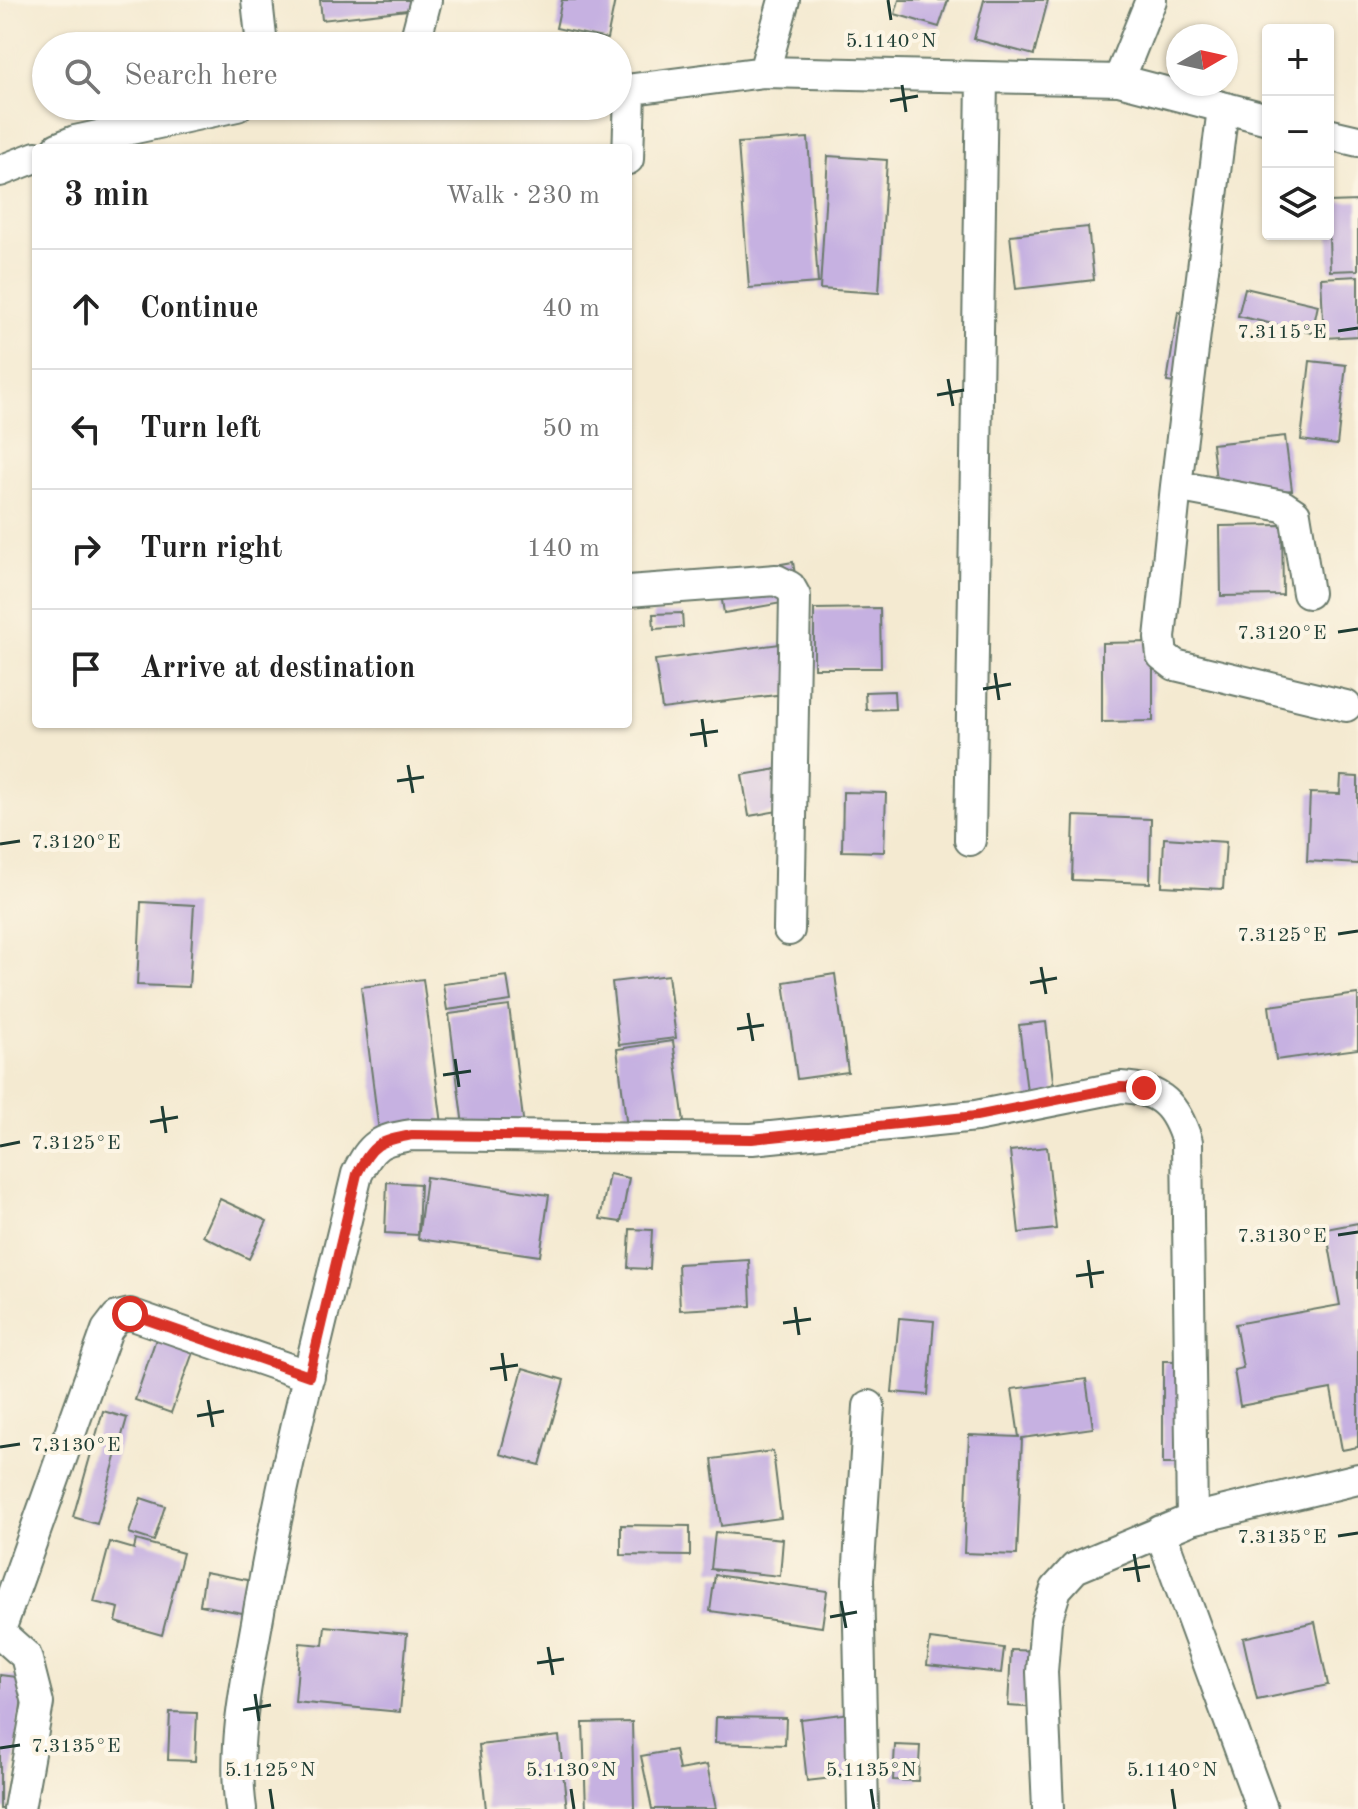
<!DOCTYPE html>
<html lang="en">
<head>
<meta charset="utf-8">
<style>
  :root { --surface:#fff; --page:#f2f2f2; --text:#222; --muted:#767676; --line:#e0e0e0 }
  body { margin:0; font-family:"Old Standard TT",serif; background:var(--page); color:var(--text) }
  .controls { position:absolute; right:24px; top:24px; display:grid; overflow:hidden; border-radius:8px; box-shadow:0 2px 6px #0004 }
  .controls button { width:72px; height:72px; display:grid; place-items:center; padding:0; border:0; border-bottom:2px solid var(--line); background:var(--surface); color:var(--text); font:40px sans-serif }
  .compass { position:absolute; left:1166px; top:24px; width:72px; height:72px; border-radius:50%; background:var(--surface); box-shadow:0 2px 6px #0004; rotate:81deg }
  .stop { position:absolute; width:24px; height:24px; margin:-18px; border:6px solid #d93025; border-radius:50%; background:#fff }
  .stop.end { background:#d93025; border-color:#fff; box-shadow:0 2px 8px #0008 }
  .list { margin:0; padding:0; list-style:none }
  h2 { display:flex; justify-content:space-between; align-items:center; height:104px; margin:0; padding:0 32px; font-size:34px }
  h2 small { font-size:26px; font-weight:400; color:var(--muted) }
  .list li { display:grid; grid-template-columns:52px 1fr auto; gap:24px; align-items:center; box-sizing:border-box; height:120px; padding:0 32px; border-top:2px solid var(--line) }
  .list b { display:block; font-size:30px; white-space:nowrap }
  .list em { font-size:26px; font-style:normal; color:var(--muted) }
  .icon { flex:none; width:44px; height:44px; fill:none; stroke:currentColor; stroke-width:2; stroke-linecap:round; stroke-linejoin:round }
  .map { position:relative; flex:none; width:1358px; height:1809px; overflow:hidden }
  .search { position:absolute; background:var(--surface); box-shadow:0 2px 6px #0004; left:32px; top:32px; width:600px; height:88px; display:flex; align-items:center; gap:20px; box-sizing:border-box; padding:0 28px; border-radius:44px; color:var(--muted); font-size:30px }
  .panel { position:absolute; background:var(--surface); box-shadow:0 2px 6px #0004; left:32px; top:144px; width:600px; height:584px; border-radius:8px }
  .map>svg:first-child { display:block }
</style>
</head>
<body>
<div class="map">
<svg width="1358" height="1809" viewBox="0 0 1358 1809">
  <rect width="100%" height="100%" fill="#fcf5e5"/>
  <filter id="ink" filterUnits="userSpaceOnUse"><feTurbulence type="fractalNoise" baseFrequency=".0125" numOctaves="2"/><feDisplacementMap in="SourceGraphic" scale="16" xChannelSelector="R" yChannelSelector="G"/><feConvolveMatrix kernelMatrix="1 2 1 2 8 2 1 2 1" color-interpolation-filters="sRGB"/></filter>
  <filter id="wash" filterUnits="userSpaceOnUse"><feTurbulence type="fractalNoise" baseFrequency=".006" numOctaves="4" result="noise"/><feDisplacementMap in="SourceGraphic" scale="32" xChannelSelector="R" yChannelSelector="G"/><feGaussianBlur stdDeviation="1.8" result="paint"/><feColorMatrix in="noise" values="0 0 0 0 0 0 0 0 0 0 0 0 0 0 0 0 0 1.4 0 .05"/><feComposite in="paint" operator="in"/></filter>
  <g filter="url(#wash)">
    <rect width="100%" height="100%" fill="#f4ead1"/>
    <g id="blocks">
      <path fill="#c6b1e1" d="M320,0H414L415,9L322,20Z
        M562,0H615L607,39L556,28Z
        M899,0H948L939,27L895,14Z
        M984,0H1048L1034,55L974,39Z
        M808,138L818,283L749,288L738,143Z
        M828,156L887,160L879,293L820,289Z
        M1358,201V270L1330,271L1328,202Z
        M1088,227L1094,280L1016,289L1010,235Z
        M1358,276V336L1324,338L1321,278Z
        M1245,288L1318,305L1312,333L1238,316Z
        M1178,312L1200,316L1188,385L1167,382Z
        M1310,361L1346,365L1337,445L1301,440Z
        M1285,436L1292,490L1218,498L1212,444Z
        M1282,525L1283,595L1221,596L1220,526Z
        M793,562L799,600L724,613L718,575Z
        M880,608L881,668H814V609Z
        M682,613L683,627L654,629L653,614Z
        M795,642L801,692L662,709L655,660Z
        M1153,642V721L1102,722V643Z
        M894,691L895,709L866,710L865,692Z
        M789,767L796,808L749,816L742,775Z
        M1341,776L1358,777V864L1307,861L1310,793L1340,794Z
        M843,792L886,793L884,852L842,851Z
        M1074,816L1151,819L1150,883L1072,880Z
        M1164,838L1226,842L1223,889L1162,886Z
        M141,902L194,905L189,987L137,985Z
        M835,974L848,1072L797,1079L784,982Z
        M668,975L676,1038L619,1045L612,982Z
        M507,976L511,1001L447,1010L443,984Z
        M423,979L442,1124L379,1132L361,987Z
        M1358,994V1049L1276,1060L1269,1006Z
        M509,1006L524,1127L464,1134L449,1014Z
        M1046,1022L1055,1097L1028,1100L1019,1025Z
        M673,1041L684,1122L627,1128L617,1049Z
        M1047,1147L1056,1229L1019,1233L1010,1151Z
        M609,1174L629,1178L621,1222L600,1219Z
        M426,1177L549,1195L540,1256L418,1239Z
        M387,1182L420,1184L418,1235L385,1233Z
        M220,1199L267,1221L249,1259L203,1236Z
        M1358,1223V1447L1342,1450L1331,1389L1240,1406L1234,1370L1243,1368L1235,1324L1340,1305L1326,1229Z
        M630,1229L652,1230L650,1269L628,1268Z
        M749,1260L751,1306L680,1310L678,1264Z
        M899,1318L934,1321L928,1395L892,1392Z
        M159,1330L196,1344L171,1413L135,1400Z
        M1163,1361H1189V1464H1163Z
        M523,1368L564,1380L540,1465L500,1454Z
        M1086,1379L1093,1428L1022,1438L1017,1555L964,1553L969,1435L1019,1437L1012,1389Z
        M103,1411L127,1418L97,1524L73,1517Z
        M773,1451L781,1518L721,1526L712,1459Z
        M141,1498L165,1506L154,1541L129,1533Z
        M621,1525L690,1526V1556L621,1555Z
        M715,1532L783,1539L780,1576L711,1569Z
        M136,1540L183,1553L162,1635L116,1622L119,1608L94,1602L110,1542L134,1549Z
        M205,1572L258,1582L253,1615L200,1605Z
        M715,1575L827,1591L822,1627L710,1611Z
        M1315,1622L1328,1685L1257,1700L1243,1638Z
        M325,1626L407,1634L400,1712L295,1702L300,1643L323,1645Z
        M930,1639L1004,1648L1001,1673L927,1665Z
        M1011,1650L1043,1651L1041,1708L1008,1706Z
        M0,1675L24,1678L9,1809H0Z
        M170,1712L197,1713L195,1761L168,1760Z
        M850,1713L858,1775L807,1781L800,1719Z
        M716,1717L786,1718L785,1745L715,1743Z
        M632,1722L634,1809H586L583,1723Z
        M559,1736L567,1809H486L479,1745Z
        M895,1745L920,1746L918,1781L893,1780Z
        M675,1750L679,1770L707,1765L716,1809H652L641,1756Z"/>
    </g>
  </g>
  <g filter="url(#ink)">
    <use href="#blocks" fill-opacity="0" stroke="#6a7a6b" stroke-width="2"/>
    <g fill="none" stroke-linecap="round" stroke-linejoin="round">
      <g stroke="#6a7a6b" stroke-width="34">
        <path id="minor" d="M257,0L262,46
          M414,46L426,0
          M764,72L784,0
          M1119,80L1151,0
          M618,91L764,72L1119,80L1268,119
          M1223,108L1176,486L1160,638L1162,655L1175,665L1346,706
          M1328,134L1358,141
          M58,148L75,141L237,106
          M628,159L630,91
          M0,171L36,157
          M1176,486L1283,506L1295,514L1308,593
          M628,591L776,580L790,587L795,596L789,930
          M970,840L982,79
          M1160,1531L1262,1809
          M0,1630L107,1330L117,1317L130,1314L309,1376
          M0,1633L26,1656L38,1703L19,1809
          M241,1809C232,1747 247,1679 258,1617C283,1468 322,1321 357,1174C372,1144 379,1140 412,1135L752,1139L976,1116L1121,1087C1161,1089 1176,1106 1187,1142L1192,1519
          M863,1809L858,1580L869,1406
          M1048,1809L1042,1672L1046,1621L1056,1589L1075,1568L1192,1519L1358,1479"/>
      </g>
      <use href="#minor" stroke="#fff" stroke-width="30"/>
    </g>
  </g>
  <g fill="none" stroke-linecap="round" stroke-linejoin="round" filter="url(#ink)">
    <path stroke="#d93025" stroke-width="10" d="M130,1314L309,1376L357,1174C372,1144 379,1141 412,1135L752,1139L976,1116L1121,1087L1144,1088"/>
  </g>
  <path fill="none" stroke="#1f3d34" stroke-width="3" d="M888,0L891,20M902,85L906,112M890,101L918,96M1338,331L1358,328M948,379L953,406M937,395L964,390M1338,632L1358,629M995,673L999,700M983,689L1011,684M702,719L706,747M690,735L718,731M408,765L413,793M397,781L424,777M0,844L20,841M1338,934L1358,931M1041,967L1046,994M1030,983L1057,978M748,1013L753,1041M737,1029L764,1025M455,1059L459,1087M443,1075L471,1071M162,1106L166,1133M150,1122L178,1117M0,1146L20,1142M1338,1235L1358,1232M1088,1260L1092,1288M1076,1276L1104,1272M795,1307L799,1335M783,1323L811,1319M502,1353L506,1381M490,1369L518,1365M208,1400L213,1427M197,1416L224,1411M0,1447L20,1444M1338,1536L1358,1533M1134,1554L1139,1582M1123,1570L1150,1566M841,1601L846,1628M830,1617L857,1612M548,1647L553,1675M537,1663L564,1659M255,1694L259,1721M243,1710L271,1705M0,1748L20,1745M270,1789L273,1809M571,1789L574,1809M871,1789L874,1809M1172,1789L1175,1809"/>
  <g font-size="20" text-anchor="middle" fill="#1f3d34" stroke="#fcf5e5" stroke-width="8" stroke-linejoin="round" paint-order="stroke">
    <text x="891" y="47">5.1140°N</text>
    <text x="1282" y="338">7.3115°E</text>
    <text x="1282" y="639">7.3120°E</text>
    <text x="76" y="848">7.3120°E</text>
    <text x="1282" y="941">7.3125°E</text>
    <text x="76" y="1149">7.3125°E</text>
    <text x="1282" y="1242">7.3130°E</text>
    <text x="76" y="1451">7.3130°E</text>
    <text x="1282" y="1543">7.3135°E</text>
    <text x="76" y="1752">7.3135°E</text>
    <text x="270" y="1776">5.1125°N</text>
    <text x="571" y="1776">5.1130°N</text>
    <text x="871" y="1776">5.1135°N</text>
    <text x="1172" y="1776">5.1140°N</text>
  </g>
</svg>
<div class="controls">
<button>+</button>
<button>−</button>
<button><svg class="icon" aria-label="layers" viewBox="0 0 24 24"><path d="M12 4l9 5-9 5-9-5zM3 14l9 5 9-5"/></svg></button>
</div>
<svg class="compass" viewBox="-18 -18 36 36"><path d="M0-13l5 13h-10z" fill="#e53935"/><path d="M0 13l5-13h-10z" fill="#767676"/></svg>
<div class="stop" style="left:130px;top:1314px"></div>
<div class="stop end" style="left:1144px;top:1088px"></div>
<div class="search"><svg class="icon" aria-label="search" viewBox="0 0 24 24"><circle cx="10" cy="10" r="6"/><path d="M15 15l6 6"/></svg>Search here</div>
<section class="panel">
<h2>3 min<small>Walk · 230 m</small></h2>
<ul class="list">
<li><svg class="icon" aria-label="ahead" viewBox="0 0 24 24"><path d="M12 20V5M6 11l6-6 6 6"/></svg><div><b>Continue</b></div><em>40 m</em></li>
<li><svg class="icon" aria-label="left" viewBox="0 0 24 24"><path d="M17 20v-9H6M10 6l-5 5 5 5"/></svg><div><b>Turn left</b></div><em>50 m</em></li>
<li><svg class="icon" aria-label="right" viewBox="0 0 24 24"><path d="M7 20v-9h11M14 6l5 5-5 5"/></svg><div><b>Turn right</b></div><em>140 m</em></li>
<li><svg class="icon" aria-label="arrive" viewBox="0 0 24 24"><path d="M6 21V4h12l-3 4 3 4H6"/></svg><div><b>Arrive at destination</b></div></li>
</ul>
</section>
</div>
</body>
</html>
